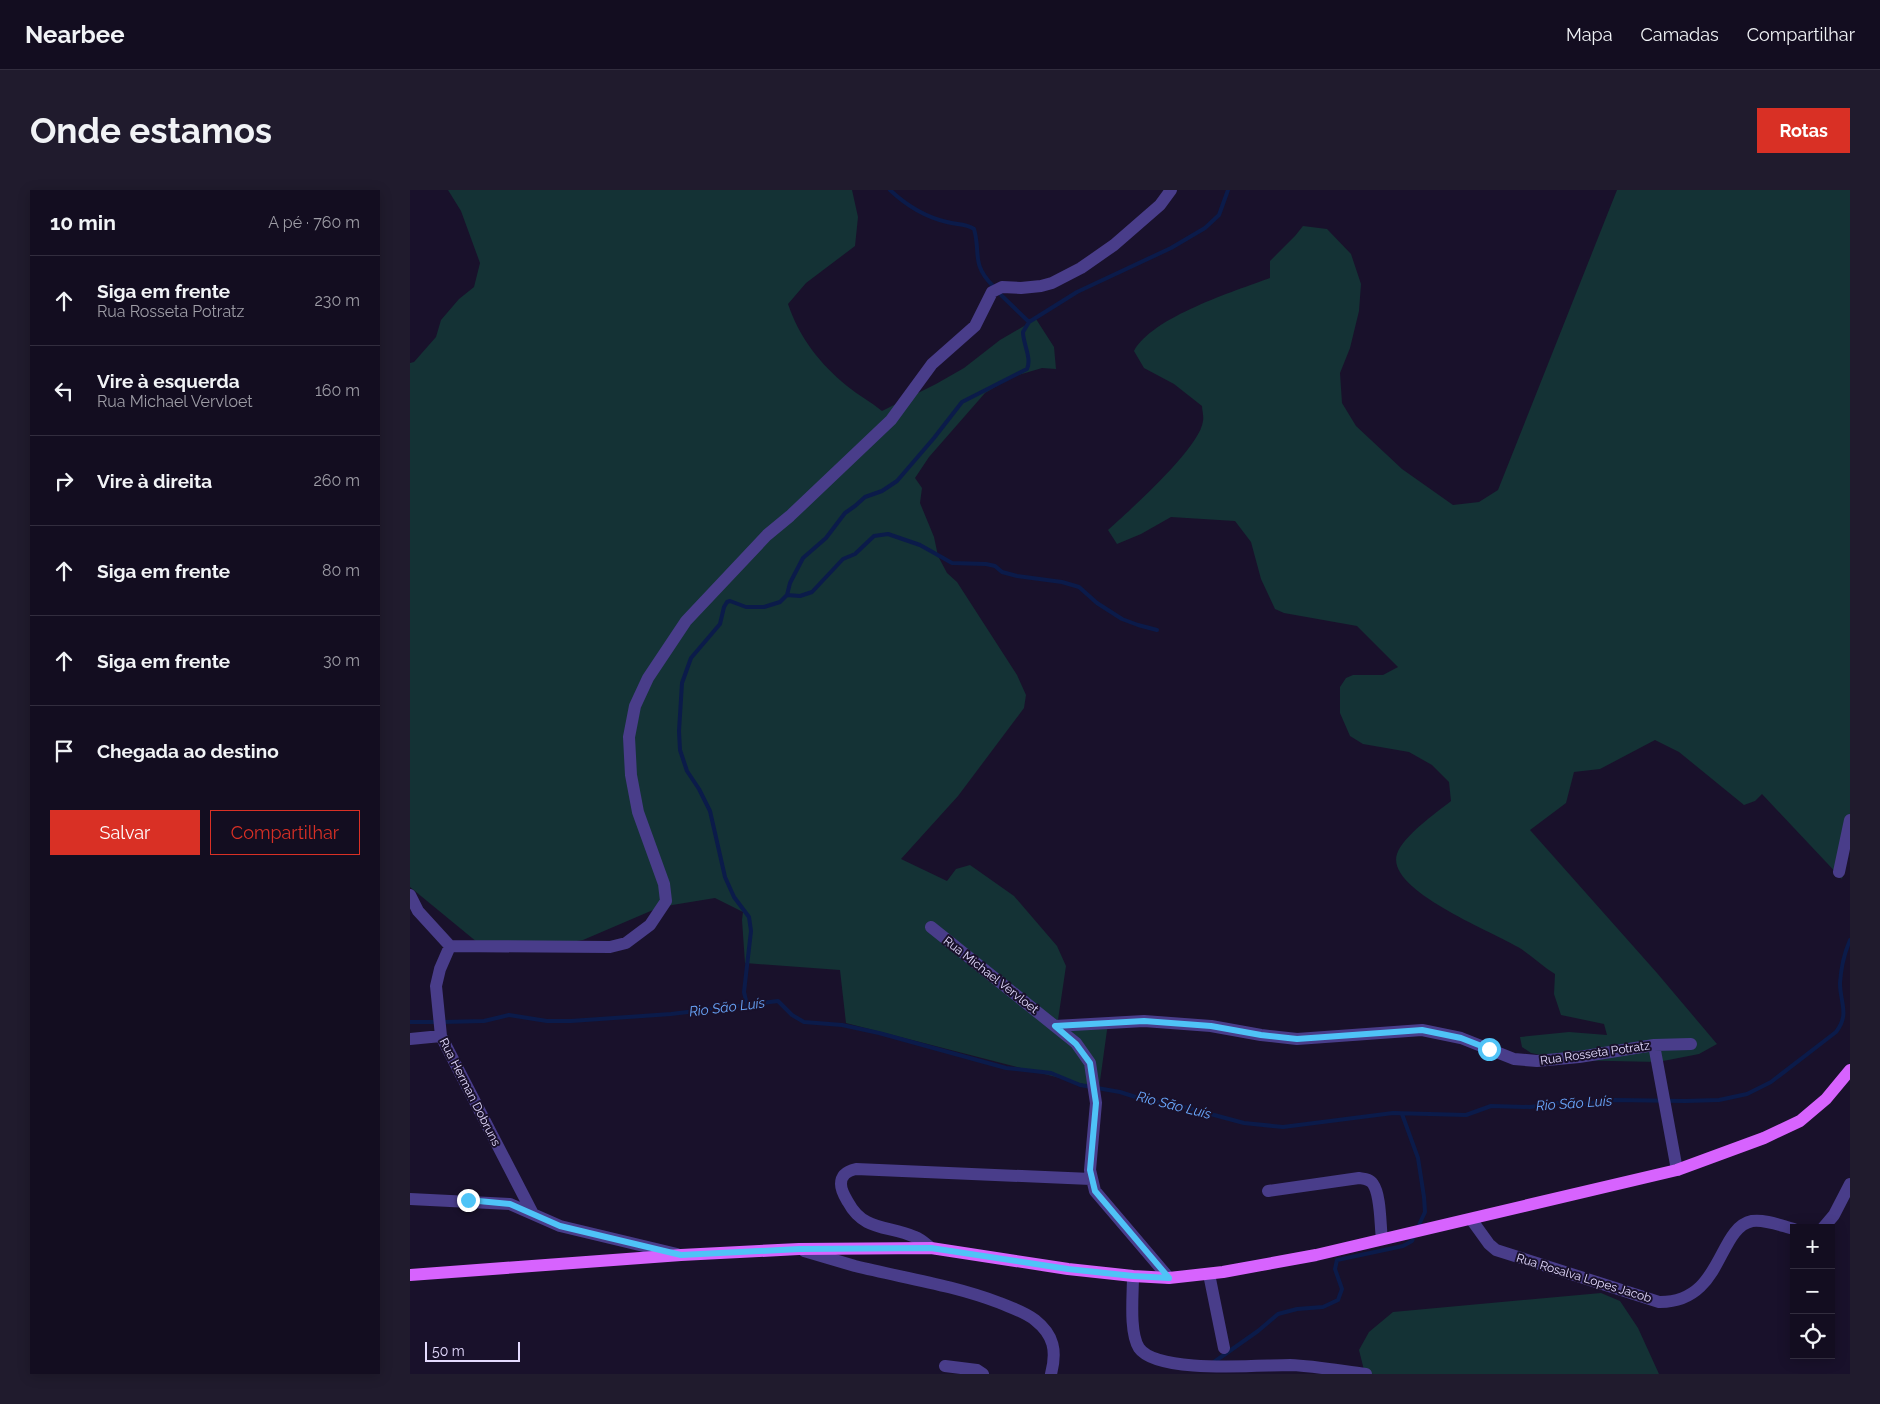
<!DOCTYPE html>
<html lang="pt">
<head>
<meta charset="utf-8">
<style>
  :root { --surface:#130d20; --page:#201b2d; --text:#f1f3f6; --muted:#9d9ca5; --line:#322d3e; --accent:#d93025 }
  body { margin:0; font-family:Raleway,sans-serif; background:var(--page); color:var(--text) }
  .controls { position:absolute; right:15px; bottom:15px; display:grid; overflow:hidden; border-radius:0px; box-shadow:0 2px 12px #0003 }
  .controls button { width:45px; height:45px; display:grid; place-items:center; padding:0; border:0; border-bottom:1px solid var(--line); background:var(--surface); color:var(--text); font:25px sans-serif }
  .scale { position:absolute; left:15px; bottom:12px; width:95px; box-sizing:border-box; padding-left:5px; border:2px solid #e4dbff; border-top:0; font-size:14px; line-height:18px; white-space:nowrap; color:#e4dbff; -webkit-text-stroke:4px #19112b; paint-order:stroke }
  .stop { position:absolute; width:15px; height:15px; margin:-11px; border:4px solid #4fc3f7; border-radius:50%; background:#fff }
  .stop.end { background:#4fc3f7; border-color:#fff; box-shadow:0 1px 5px #0008 }
  .list { margin:0; padding:0; list-style:none }
  h2 { display:flex; justify-content:space-between; align-items:center; height:65px; margin:0; padding:0 20px; font-size:21px }
  h2 small { font-size:16px; font-weight:400; color:var(--muted) }
  .list li { display:grid; grid-template-columns:32px 1fr auto; gap:15px; align-items:center; box-sizing:border-box; height:90px; padding:0 20px; border-top:1px solid var(--line) }
  .list b { display:block; font-size:19px; white-space:nowrap }
  .list p { margin:0; font-size:16px; white-space:nowrap; color:var(--muted) }
  .list em { font-size:16px; font-style:normal; color:var(--muted) }
  .actions { display:flex; gap:10px; padding:15px 20px }
  .actions a { flex:1; padding:11px 0; border:1px solid var(--accent); border-radius:0px; text-align:center; font-size:18px; color:var(--accent) }
  .actions .main { background:var(--accent); color:#fff }
  .icon { flex:none; width:28px; height:28px; fill:none; stroke:currentColor; stroke-width:2; stroke-linecap:round; stroke-linejoin:round }
  .map { position:relative; flex:none; width:1440px; height:1184px; overflow:hidden; border-radius:0px }
  header { display:flex; align-items:center; gap:30px; box-sizing:border-box; height:70px; padding:0 25px; background:var(--surface); border-bottom:1px solid var(--line) }
  header strong { font-size:24px }
  nav { display:flex; gap:28px; margin-inline-start:auto; font-size:18px }
  .intro { display:flex; align-items:center; justify-content:space-between; box-sizing:border-box; height:120px; padding:0 30px }
  h1 { margin:0; font-size:35px }
  .button { padding:12px 22px; border-radius:0px; background:var(--accent); color:#fff; font-size:18px; font-weight:700 }
  main { display:flex; gap:30px; padding:0 30px }
  aside { flex:1; background:var(--surface); border-radius:0px; box-shadow:0 2px 12px #0003 }
  .map>svg:first-child { display:block }
</style>
</head>
<body>
<header>
<strong>Nearbee</strong>
<nav><a>Mapa</a><a>Camadas</a><a>Compartilhar</a></nav>
</header>
<div class="intro"><h1>Onde estamos</h1><a class="button">Rotas</a></div>
<main>
<aside>
<h2>10 min<small>A pé · 760 m</small></h2>
<ul class="list">
<li><svg class="icon" aria-label="ahead" viewBox="0 0 24 24"><path d="M12 20V5M6 11l6-6 6 6"/></svg><div><b>Siga em frente</b><p>Rua Rosseta Potratz</p></div><em>230 m</em></li>
<li><svg class="icon" aria-label="left" viewBox="0 0 24 24"><path d="M17 20v-9H6M10 6l-5 5 5 5"/></svg><div><b>Vire à esquerda</b><p>Rua Michael Vervloet</p></div><em>160 m</em></li>
<li><svg class="icon" aria-label="right" viewBox="0 0 24 24"><path d="M7 20v-9h11M14 6l5 5-5 5"/></svg><div><b>Vire à direita</b></div><em>260 m</em></li>
<li><svg class="icon" aria-label="ahead" viewBox="0 0 24 24"><path d="M12 20V5M6 11l6-6 6 6"/></svg><div><b>Siga em frente</b></div><em>80 m</em></li>
<li><svg class="icon" aria-label="ahead" viewBox="0 0 24 24"><path d="M12 20V5M6 11l6-6 6 6"/></svg><div><b>Siga em frente</b></div><em>30 m</em></li>
<li><svg class="icon" aria-label="arrive" viewBox="0 0 24 24"><path d="M6 21V4h12l-3 4 3 4H6"/></svg><div><b>Chegada ao destino</b></div></li>
</ul>
<div class="actions"><a class="main">Salvar</a><a>Compartilhar</a></div>
</aside>
<div class="map">
<svg width="1440" height="1184" viewBox="0 0 1440 1184">
  <rect width="100%" height="100%" fill="#19112b"/>
  <path fill="#143235" d="M38,0H442L448,27L445,56L396,93L378,114C389,147 410,174 437,196C448,205 461,212 472,221L526,194L554,178L590,150L626,129L644,157L646,179L632,178L602,187L575,203L519,267L505,288L512,298L510,313L524,347L528,366L537,383L547,392L607,485L616,505L614,518L548,606L491,669L537,691L546,679L560,675L604,706L647,756L656,776L648,830L698,833L689,898L436,833L430,780L335,773L332,730L333,722L305,708L250,717L173,750L113,760L73,757L0,697V173L4,172L26,147L31,130L49,109L64,97L70,73L51,21Z
    M1207,0H1440V651L1432,689L1352,604L1345,611L1334,615L1269,562L1245,550L1190,579L1164,582L1156,613L1120,640L1247,783L1307,854L1289,864L1248,872L1155,870L1121,863L1112,857L1110,847L1159,842L1197,845L1194,834L1151,825L1144,804L1145,784C1132,776 1121,765 1108,757C1084,742 975,700 987,664C993,646 1026,623 1041,611L1039,592L1022,575L999,562L953,554L940,546L930,523V497L936,488L943,485H973L988,477L947,436L874,423L865,419L851,389L841,352L825,331L761,327L731,344L707,354L698,340C720,320 790,258 793,231C794,226 792,220 792,216L764,194L734,178L724,161C742,127 825,101 860,88V71L885,46L893,36L917,39L941,64L951,94L949,121L940,158L930,183L932,213L946,236L992,279L1043,315L1069,312L1088,300Z
    M1191,1103L1210,1111L1228,1138L1249,1184H955L949,1160L959,1142L983,1122Z"/>
  <g fill="none" stroke-linecap="round" stroke-linejoin="round">
    <path stroke="#0b1b4a" stroke-width="4" d="M480,0C496,15 515,27 537,32C547,35 555,33 564,39C571,63 561,73 582,95
      M591,105L619,132
      M377,405L390,406L402,402L433,369L445,364L464,346L478,344L510,355L542,373L576,374L585,376L592,382L607,386L652,392L669,397L687,413L712,429L728,435L747,440
      M337,815L334,802L341,741L339,727L324,707L315,687L300,621L289,599L277,581L270,560L269,541L272,493L281,468L310,434L314,417L317,412L320,411L336,417H354L370,412L377,405L380,393L393,368L416,348L435,323L445,316L455,307L472,301L487,291L524,248L552,212L617,179C622,168 613,154 613,142L619,132L667,102L761,58L795,38L809,25L818,0
      M0,832H26
      M33,832L74,831L99,825L137,831H161L261,824L368,811L382,825L394,832L432,835L469,843L596,878L641,883L670,895L710,902L738,911L763,914L834,933L873,937L983,923L1056,925L1081,916L1120,917L1148,913L1168,915L1205,910L1275,911L1309,910L1337,904L1361,892L1426,842C1440,824 1430,813 1430,793C1431,777 1434,764 1440,750
      M992,924L1008,968L1014,1007L1015,1022L1008,1037
      M804,1172L848,1141L868,1124L887,1119L913,1117L928,1110L932,1099L925,1079L927,1070L993,1056L1002,1051L1004,1046"/>
    <path stroke="#493d8a" stroke-width="12" d="M1429,682L1440,630
      M0,705L8,721L40,756
      M521,737L666,853L680,873L686,913L680,980L685,1001L759,1088
      M645,836L734,831L801,836L851,845L887,849L1012,840L1051,848L1104,869L1127,871L1169,867L1244,855L1281,854
      M0,849L31,846
      M1244,855L1267,980
      M858,1001L949,988C955,989 960,989 963,994C971,1005 970,1035 972,1049
      M0,1009L100,1014L150,1036L267,1064
      M122,1022L31,846L26,796L30,779L40,756L200,757L216,753L240,735L256,711L254,694L228,622L221,585L219,547L225,516L238,488L276,431L357,345L380,326L481,230L522,174L565,136L582,102L592,97L611,98L631,96L642,93L671,78L704,55L750,15L761,0
      M1061,1029L1079,1054L1086,1060L1249,1112C1313,1113 1307,1038 1342,1031C1355,1029 1372,1036 1384,1039
      M1413,1038L1424,1025L1440,994
      M521,1058C516,1054 511,1049 505,1047C479,1035 454,1042 438,1012C435,1007 431,1001 431,994C431,985 437,981 446,979L681,989
      M799,1084L814,1158
      M723,1086C723,1105 719,1142 729,1158C747,1184 848,1175 880,1175C905,1176 932,1181 956,1184
      M535,1176L567,1180L573,1184"/>
    <path stroke="#493d8a" stroke-width="12" d="M394,1061C411,1066 428,1071 445,1076C494,1088 543,1095 590,1113C602,1118 615,1122 625,1130C644,1145 647,1161 641,1184"/>
    <path stroke="#d763fe" stroke-width="12" d="M0,1085L271,1065L389,1059L521,1058L658,1079L723,1086L759,1088L813,1082L906,1065L1267,980L1354,948L1390,931L1416,909L1440,880"/>
  </g>
  <g fill="none" stroke-linecap="round" stroke-linejoin="round">
    <path stroke="#4fc3f7" stroke-width="6" d="M58,1010L100,1014L150,1036L271,1065L389,1059L521,1058L658,1079L723,1086L759,1088L685,1001L680,980L686,913L680,873L666,854L645,836L734,831L801,836L851,845L887,849L1012,840L1051,848L1079,859"/>
  </g>
  <g text-anchor="middle" stroke-width="4" stroke-linejoin="round" paint-order="stroke">
    <g font-size="12" fill="#e4dbff" stroke="#19112b">
      <text transform="translate(581 785) rotate(38)" y="4">Rua Michael Vervloet</text>
      <text transform="translate(1185 863) rotate(-8)" y="4">Rua Rosseta Potratz</text>
      <text transform="translate(60 902) rotate(63)" y="4">Rua Herman Dobruns</text>
      <text transform="translate(1174 1088) rotate(17)" y="4">Rua Rosalva Lopes Jacob</text>
    </g>
    <g font-size="14" font-style="italic" fill="#6aa8fe" stroke="#19112b">
      <text transform="translate(317 817) rotate(-7)" y="5">Rio São Luís</text>
      <text transform="translate(1164 913) rotate(-4)" y="5">Rio São Luís</text>
      <text transform="translate(764 915) rotate(14)" y="5">Rio São Luís</text>
    </g>
  </g>
</svg>
<div class="controls">
<button>+</button>
<button>−</button>
<button><svg class="icon" aria-label="locate" viewBox="0 0 24 24"><circle cx="12" cy="12" r="6"/><path d="M12 2v4M12 18v4M2 12h4M18 12h4"/></svg></button>
</div>
<div class="scale">50 m</div>
<div class="stop" style="left:1079px;top:859px"></div>
<div class="stop end" style="left:58px;top:1010px"></div>
</div>
</main>
</body>
</html>
